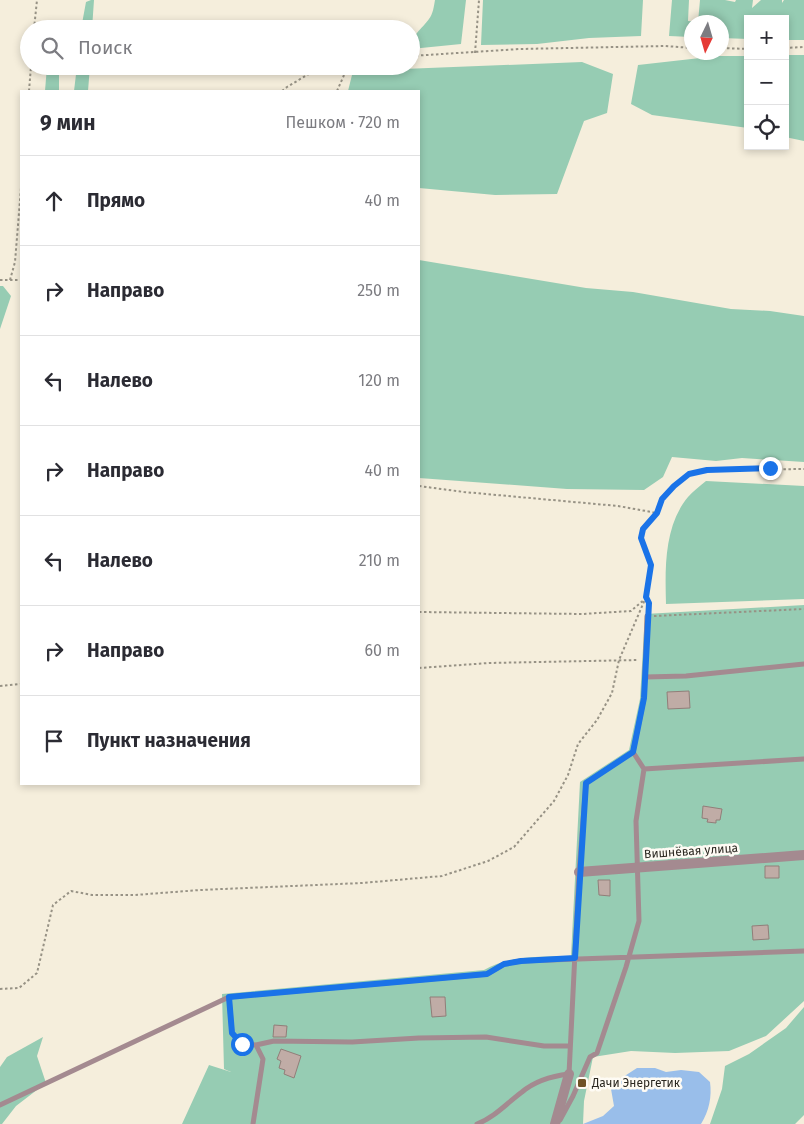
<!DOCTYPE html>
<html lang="ru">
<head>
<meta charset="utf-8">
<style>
  :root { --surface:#fff; --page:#f7f7f7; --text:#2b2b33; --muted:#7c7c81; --line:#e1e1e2 }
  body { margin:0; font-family:"Fira Sans",sans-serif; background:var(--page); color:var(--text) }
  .controls { position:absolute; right:15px; top:15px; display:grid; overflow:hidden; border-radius:0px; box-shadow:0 2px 8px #0003 }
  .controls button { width:45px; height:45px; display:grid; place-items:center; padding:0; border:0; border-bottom:1px solid var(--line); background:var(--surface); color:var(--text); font:25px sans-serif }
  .compass { position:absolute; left:684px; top:15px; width:45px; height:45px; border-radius:50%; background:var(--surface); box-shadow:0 2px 8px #0003; rotate:185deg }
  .stop { position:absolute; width:15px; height:15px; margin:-11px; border:4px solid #1a73e8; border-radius:50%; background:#fff }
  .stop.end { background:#1a73e8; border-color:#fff; box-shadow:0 1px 5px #0008 }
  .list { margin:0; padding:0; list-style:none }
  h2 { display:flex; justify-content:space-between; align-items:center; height:65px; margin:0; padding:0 20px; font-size:21px }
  h2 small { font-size:16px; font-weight:400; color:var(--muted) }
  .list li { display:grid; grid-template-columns:32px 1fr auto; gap:15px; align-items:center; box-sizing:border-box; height:90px; padding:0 20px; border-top:1px solid var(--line) }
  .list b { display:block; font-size:19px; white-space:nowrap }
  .list em { font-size:16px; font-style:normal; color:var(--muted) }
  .icon { flex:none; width:28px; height:28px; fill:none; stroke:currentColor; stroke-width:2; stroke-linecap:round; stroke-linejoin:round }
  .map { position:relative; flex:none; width:804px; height:1124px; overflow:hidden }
  .search { position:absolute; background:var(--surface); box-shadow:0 2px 8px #0003; left:20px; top:20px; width:400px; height:55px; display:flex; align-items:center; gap:12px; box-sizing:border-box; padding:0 18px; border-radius:28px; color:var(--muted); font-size:19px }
  .panel { position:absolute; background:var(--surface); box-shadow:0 2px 8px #0003; left:20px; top:90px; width:400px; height:695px; border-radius:0px }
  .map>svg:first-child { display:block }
</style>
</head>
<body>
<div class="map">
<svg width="804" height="1124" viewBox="0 0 804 1124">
  <rect width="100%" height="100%" fill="#f5eedc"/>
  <path fill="#96ccb3" d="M91,0H94L92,29H81L86,2Z
    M435,0H466L461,44L411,49C411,35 422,29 429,19C433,14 434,6 435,0Z
    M483,0H643L641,36L589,38L537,44L481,45Z
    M672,0H689L688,21L698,22L700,0H725L735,2L736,0H753L752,8L761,0H782V3L784,0H804V40H785V19H748V39L722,38V22H692L691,37L669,36Z
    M785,55H804V141L785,137Z
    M718,56H748V128L652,115L631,104L638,65Z
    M582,62L613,74L607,113L584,121L557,194L495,195L419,188V91H348L353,71Z
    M47,66H59V91H45Z
    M77,66H90L88,91H74Z
    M419,260L586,288L633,292L731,309L770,311L804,316V462L742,458L716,461L672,457L663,477L644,490L567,489L419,478Z
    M0,286H3L11,296L0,329Z
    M706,481L804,486V599L666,604C665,568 664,526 688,497C693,491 700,486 706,481Z
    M804,605V1001L766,1036L729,1051L675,1053L631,1051L593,1057L584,1101L583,1124H182L209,1065L231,1072L224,1069L222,994L484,970C511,955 541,957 571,956L580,782L629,750L640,699L645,614Z
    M804,1007V1115L795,1124H710L722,1089L725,1066L749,1054L786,1028Z
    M43,1037L37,1056L46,1083L16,1106L2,1124H0V1067L7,1057Z"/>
  <path fill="#99beea" d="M637,1068H655L666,1072L681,1070L699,1072L710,1082C712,1097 709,1111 701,1124H583L603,1116L614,1106L611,1089L620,1079Z"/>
  <path fill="#c0aca6" stroke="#917e79" d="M689,691L690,708L668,709L667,692Z
    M703,806L722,809L720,820H716V823L707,822L708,819L702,818Z
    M765,866H779V878H765Z
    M598,880H610V896L599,895Z
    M768,925L769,939L753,940L752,926Z
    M430,997H445L446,1016L432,1017Z
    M274,1025L287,1026L286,1037H273Z
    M281,1049L301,1056L294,1078L284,1074L285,1070L279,1068L281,1061L277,1059Z"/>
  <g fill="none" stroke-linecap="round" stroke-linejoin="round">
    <path stroke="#979285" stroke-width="2" stroke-dasharray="2.5 2.5" stroke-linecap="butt" d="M34,29L37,0
      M722,48L748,49
      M785,48L804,47
      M475,53L479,0
      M411,56L520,49L665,46L692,48
      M29,91L31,66
      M282,91L287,87L322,66
      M337,91L348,66
      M0,280H21
      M10,280L15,262L21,188
      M419,486L464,492L618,506L657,513
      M649,608V603L646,597L651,565L641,538L643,529L657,513L662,499L674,486L689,474L707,470L804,469
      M419,612L582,614L631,611L645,599
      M654,616L804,609
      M419,668L489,663L638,660
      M0,686L21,684
      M0,989L19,988L37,973L53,905L71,891L92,895H135L200,890L362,883L442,876L488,861L514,847L554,801L568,775L578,744L597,720L612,693L619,660L646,597"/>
    <path stroke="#a48a90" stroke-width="5" d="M645,677L686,676L804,664
      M633,752L644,769L804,759
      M229,997L232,1033L242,1044L256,1045L274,1041L352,1042L419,1038L486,1037L544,1046H570
      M0,1105L229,997L487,974L504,964L521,961L804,951
      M560,1120L573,1096L590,1057L597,1053L626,967L639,921L636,821L644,769
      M253,1124L263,1059L256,1045
      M477,1124C495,1117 507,1103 522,1092C535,1081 552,1076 569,1074L579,872L586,783L633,752L644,698L647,616"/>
    <path stroke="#a48a90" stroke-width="10" d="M579,872L804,855
      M555,1124L569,1074"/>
  </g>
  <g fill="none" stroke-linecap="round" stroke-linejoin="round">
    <path stroke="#1a73e8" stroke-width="6" d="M242,1044L232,1033L229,997L487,974L504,964L521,961L575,958L586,783L633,752L644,698L649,603L646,597L651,565L641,538L643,529L657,513L662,499L674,486L689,474L707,470L770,468"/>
  </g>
  <rect fill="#6f5226" stroke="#fefbf4" stroke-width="2" x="577" y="1078" width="10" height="10" rx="2.5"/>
  <g text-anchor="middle" stroke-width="5" stroke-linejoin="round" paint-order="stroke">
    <g font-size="12" fill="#2b2821" stroke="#fefbf4">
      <text transform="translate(691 851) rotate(-4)" y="4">Вишнёвая улица</text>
    </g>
    <g font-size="12" fill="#2b2821" stroke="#fefbf4" text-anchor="start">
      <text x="592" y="1087">Дачи Энергетик</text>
    </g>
  </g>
</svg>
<div class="controls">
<button>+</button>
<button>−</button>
<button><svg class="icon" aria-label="locate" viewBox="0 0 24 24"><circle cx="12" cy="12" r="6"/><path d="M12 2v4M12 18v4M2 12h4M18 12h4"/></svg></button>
</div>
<svg class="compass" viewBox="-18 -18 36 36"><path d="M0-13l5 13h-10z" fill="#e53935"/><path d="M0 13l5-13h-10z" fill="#7c7c81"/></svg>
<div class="stop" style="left:242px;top:1044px"></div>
<div class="stop end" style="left:770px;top:468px"></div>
<div class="search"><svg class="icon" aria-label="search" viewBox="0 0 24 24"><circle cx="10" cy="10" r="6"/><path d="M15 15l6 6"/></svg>Поиск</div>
<section class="panel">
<h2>9 мин<small>Пешком · 720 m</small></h2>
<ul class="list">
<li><svg class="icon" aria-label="ahead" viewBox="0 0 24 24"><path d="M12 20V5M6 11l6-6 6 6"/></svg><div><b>Прямо</b></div><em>40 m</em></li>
<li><svg class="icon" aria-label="right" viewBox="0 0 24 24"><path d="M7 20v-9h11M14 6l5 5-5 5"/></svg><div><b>Направо</b></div><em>250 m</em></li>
<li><svg class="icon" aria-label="left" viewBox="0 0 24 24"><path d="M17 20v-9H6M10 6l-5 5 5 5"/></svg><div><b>Налево</b></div><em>120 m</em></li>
<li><svg class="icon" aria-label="right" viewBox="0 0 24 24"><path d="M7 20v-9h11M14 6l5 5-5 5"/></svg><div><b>Направо</b></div><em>40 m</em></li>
<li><svg class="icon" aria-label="left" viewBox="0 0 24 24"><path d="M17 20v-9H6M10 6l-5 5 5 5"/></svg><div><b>Налево</b></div><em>210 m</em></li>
<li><svg class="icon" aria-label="right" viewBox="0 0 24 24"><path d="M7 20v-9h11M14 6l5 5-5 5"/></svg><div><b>Направо</b></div><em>60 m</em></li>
<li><svg class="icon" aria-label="arrive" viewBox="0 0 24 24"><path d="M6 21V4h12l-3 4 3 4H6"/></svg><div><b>Пункт назначения</b></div></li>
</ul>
</section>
</div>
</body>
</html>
